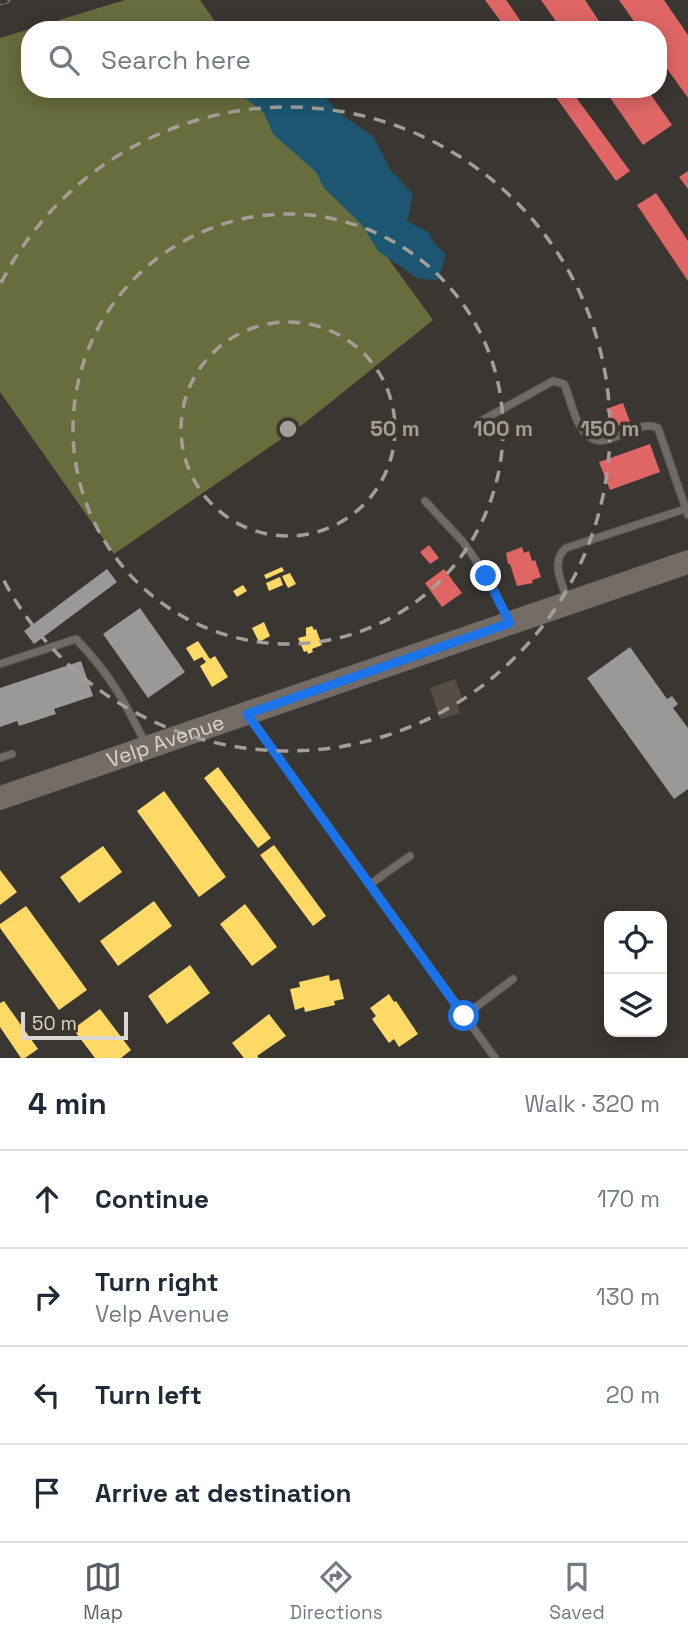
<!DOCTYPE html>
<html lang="en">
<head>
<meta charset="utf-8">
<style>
  :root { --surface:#fff; --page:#f6f6f7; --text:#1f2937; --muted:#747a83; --line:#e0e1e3; --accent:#5a5e64 }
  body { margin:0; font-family:"Space Grotesk",sans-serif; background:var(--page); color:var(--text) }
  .controls { position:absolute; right:21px; bottom:21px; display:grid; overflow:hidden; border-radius:14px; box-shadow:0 4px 18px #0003 }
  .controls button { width:63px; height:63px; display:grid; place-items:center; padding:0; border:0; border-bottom:2px solid var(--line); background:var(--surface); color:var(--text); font:35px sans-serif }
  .scale { position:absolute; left:21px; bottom:18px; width:107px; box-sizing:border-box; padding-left:7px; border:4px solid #dad6d2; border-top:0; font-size:19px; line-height:24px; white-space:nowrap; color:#dad6d2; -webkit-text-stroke:5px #3d362f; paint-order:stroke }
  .stop { position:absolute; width:21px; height:21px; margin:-16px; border:5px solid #1a73e8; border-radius:50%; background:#fff }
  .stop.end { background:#1a73e8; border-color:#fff; box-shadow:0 2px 7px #0008 }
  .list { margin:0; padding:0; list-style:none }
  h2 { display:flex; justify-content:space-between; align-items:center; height:91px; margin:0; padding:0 28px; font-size:30px }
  h2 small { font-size:23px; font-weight:400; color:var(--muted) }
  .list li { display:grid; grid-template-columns:46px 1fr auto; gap:21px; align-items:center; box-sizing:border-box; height:98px; padding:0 28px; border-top:2px solid var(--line) }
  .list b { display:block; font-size:26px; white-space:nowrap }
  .list p { margin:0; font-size:23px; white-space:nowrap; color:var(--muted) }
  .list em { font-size:23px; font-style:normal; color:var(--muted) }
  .icon { flex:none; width:38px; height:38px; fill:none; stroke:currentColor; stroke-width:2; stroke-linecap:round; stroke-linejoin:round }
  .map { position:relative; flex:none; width:688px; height:1058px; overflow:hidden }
  .search { position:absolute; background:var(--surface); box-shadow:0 4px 18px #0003; left:21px; right:21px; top:21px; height:77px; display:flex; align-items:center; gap:18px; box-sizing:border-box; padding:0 24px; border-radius:28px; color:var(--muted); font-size:26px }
  .sheet { height:483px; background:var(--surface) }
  nav { display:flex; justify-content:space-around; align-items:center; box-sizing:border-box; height:98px; border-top:2px solid var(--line); background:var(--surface); font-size:19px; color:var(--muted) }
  nav a { display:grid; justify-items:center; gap:4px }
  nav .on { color:var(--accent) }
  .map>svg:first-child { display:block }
</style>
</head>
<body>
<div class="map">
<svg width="688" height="1058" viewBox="0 0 688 1058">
  <rect width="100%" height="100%" fill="#3a3632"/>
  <path fill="#686d3d" d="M125,0H200L221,30H30V89H265L433,320L306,422L114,554L0,392V38Z"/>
  <path fill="#1d5670" d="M234,89H323V94L340,114L373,136L391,171L413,194L407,221L428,232L435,244L446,254L438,280L419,279L378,251L363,226L324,188L316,172L273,134L264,113Z"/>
  <path fill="#ffd966" d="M282,567L284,571L266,579L264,575Z
    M290,573L296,584L288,588L282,576Z
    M280,577L283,585L269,591L266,583Z
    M243,585L247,591L237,597L233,591Z
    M264,622L270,636L259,642L252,628Z
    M312,626L314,630L316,629L322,645L312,649L313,652L308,654L307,651L304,652L298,638L306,636V628Z
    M198,641L210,659L215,656L228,677L212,687L200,666L206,662L202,657L194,661L186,648Z
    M218,767L271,838L258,848L204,778Z
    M164,791L226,877L199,897L137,811Z
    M274,845L326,916L313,926L260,855Z
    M103,846L122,872L79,903L60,877Z
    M0,870L17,892L0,905Z
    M154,901L172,926L118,966L100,941Z
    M245,904L277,947L252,966L220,924Z
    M26,906L87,990L59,1010L0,928V924Z
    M190,965L210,993L167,1024L148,996Z
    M329,975L330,981L339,979L344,999L334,1001L335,1005L305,1012L304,1007L295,1010L290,989L300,987L299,982Z
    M389,994L394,1002L396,1001L418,1034L399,1047L394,1039L389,1043L372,1019L376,1016L370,1008Z
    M4,1001L38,1049L25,1058H21L0,1027V1003Z
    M100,1009L131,1050L121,1058H95L73,1029Z
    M269,1014L286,1036L257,1056L259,1058H244L232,1043Z"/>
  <path fill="#e06666" d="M485,0H506L527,30H507Z
    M541,0H585L605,30H562Z
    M619,0H664L688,35V98L658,56V30H640Z
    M550,89H570L630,171L616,181Z
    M604,89H647L672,125L643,145Z
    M688,171V189L679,177Z
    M656,193L688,241V281L637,205Z
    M623,403L630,422L614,428L606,409Z
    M650,444L660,472L610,490L599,462Z
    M429,545L439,558L430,564L420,552Z
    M522,547L524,553L529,551L532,561L535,560L541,577L532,580L533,583L517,586L510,564H508L506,553Z
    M444,569L462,593L442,607L425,583Z"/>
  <path fill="#999" d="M107,569L117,582L34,644L24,631Z
    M140,608L185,672L148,698L103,634Z
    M630,647L667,699L672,696L678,704L673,708L688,728V789L674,799L587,678Z
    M81,661L93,696L54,709L56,714L19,726L17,721L0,727V688Z"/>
  <path fill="#574d44" d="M455,679L462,698L456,701L460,713L440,719L430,688Z"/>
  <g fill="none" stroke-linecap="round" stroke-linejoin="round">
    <g stroke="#56524f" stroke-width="9">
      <path id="service" d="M479,422L553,381L564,384C571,399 574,422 586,434C605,455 636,417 658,428L688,515
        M425,501L463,542L487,576L508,619
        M567,599C562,583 550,561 566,548L688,508
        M0,664L76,639C110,674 125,702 146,745
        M250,718L495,1058
        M0,758L12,754
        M369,885L410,856
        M464,1016L513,979"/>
    </g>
    <g stroke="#56524f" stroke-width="24">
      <g id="primary">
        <path id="s1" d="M0,798L688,562"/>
      </g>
    </g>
    <use href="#service" stroke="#6d6a67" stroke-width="7"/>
    <use href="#primary" stroke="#746c65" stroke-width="23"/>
    <g stroke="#6e6c69" stroke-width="7">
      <path id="rail" d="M0,2L7,0"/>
    </g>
    <use href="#rail" stroke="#3d362f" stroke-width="4.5" stroke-dasharray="13" stroke-linecap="butt"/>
  </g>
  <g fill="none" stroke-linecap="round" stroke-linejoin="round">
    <path stroke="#1a73e8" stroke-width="9" d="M464,1016L247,714L510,623L486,576"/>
  </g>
  <g fill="none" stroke="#a29e9a" stroke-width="3.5" stroke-dasharray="12 9">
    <circle cx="288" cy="429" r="107"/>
    <circle cx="288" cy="429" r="215"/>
    <path d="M1 283A322 322 0 1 1 1 575"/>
  </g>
  <g text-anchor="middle" stroke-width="7" stroke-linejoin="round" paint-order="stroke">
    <g font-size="21" fill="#dad6d2" stroke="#3d362f">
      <text dy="7" stroke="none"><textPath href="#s1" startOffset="175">Velp Avenue</textPath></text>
    </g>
  </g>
  <circle cx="288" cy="429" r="10" fill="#a29e9a" stroke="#3d362f" stroke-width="3.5"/>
  <g font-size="21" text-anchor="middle" font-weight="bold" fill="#a29e9a" stroke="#3d362f" stroke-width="7" stroke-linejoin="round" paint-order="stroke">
    <text x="395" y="436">50 m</text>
    <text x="503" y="436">100 m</text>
    <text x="610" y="436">150 m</text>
  </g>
</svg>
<div class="controls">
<button><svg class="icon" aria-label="locate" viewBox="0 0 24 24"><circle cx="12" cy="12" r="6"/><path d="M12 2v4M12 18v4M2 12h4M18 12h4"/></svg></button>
<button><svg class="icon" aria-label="layers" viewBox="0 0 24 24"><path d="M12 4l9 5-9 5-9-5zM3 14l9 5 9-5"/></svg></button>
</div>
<div class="scale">50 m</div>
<div class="stop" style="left:464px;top:1016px"></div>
<div class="stop end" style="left:486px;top:576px"></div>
<div class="search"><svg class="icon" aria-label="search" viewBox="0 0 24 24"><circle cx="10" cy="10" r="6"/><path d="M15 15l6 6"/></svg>Search here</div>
</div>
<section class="sheet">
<h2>4 min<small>Walk · 320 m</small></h2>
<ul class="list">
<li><svg class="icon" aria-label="ahead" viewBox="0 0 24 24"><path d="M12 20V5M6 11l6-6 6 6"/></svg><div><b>Continue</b></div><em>170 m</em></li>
<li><svg class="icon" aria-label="right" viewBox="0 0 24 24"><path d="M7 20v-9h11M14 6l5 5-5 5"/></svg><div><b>Turn right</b><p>Velp Avenue</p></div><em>130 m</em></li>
<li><svg class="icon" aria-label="left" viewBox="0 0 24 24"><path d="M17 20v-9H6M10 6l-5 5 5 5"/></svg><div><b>Turn left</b></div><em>20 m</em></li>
<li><svg class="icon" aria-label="arrive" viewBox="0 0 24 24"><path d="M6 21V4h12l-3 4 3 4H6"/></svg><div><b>Arrive at destination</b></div></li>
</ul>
</section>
<nav>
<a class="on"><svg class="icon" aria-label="map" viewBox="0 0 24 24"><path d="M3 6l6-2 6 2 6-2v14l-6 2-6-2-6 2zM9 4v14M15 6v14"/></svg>Map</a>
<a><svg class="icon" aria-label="directions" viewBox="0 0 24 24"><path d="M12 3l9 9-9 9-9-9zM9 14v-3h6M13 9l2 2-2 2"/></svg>Directions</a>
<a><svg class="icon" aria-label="saved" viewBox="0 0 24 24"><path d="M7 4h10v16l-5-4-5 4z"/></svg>Saved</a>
</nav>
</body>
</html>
